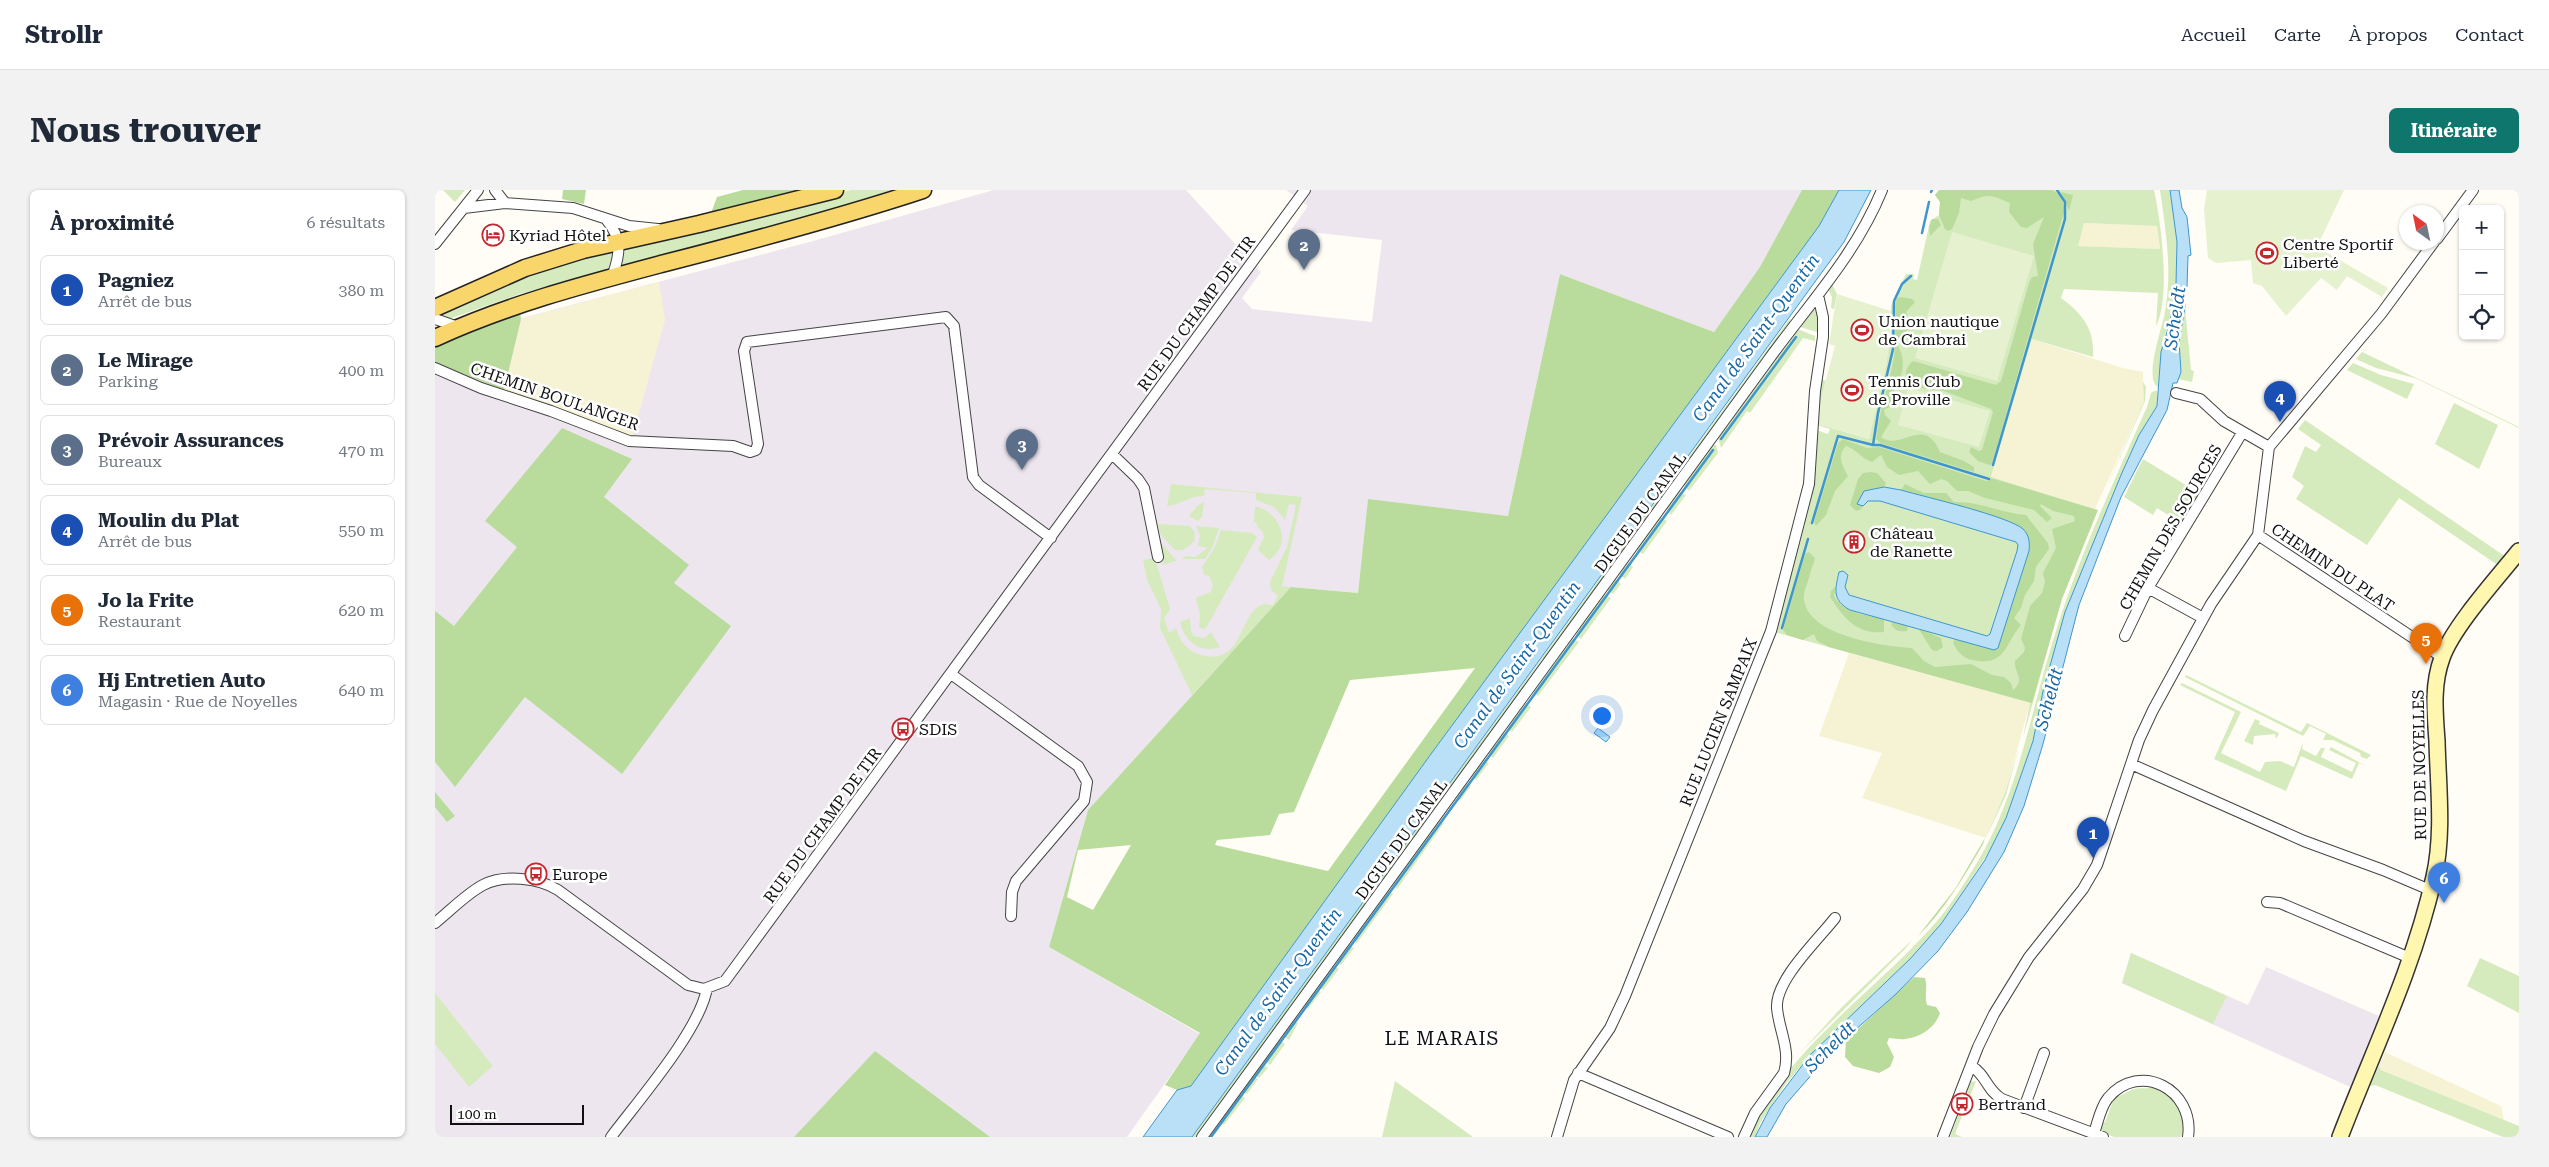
<!DOCTYPE html>
<html lang="fr">
<head>
<meta charset="utf-8">
<style>
  :root { --surface:#fff; --page:#f2f2f3; --text:#1f2937; --muted:#747a83; --line:#e0e1e3; --accent:#0f766e }
  body { margin:0; font-family:"Roboto Serif",serif; background:var(--page); color:var(--text) }
  .controls { position:absolute; right:15px; top:15px; display:grid; overflow:hidden; border-radius:8px; box-shadow:0 1px 4px #0004 }
  .controls button { width:45px; height:45px; display:grid; place-items:center; padding:0; border:0; border-bottom:1px solid var(--line); background:var(--surface); color:var(--text); font:25px sans-serif }
  .compass { position:absolute; left:1964px; top:15px; width:45px; height:45px; border-radius:50%; background:var(--surface); box-shadow:0 1px 4px #0004; rotate:327deg }
  .scale { position:absolute; left:15px; bottom:12px; width:134px; box-sizing:border-box; padding-left:5px; border:2px solid #111; border-top:0; font-size:14px; line-height:18px; white-space:nowrap; color:#111; -webkit-text-stroke:4px #fff; paint-order:stroke }
  .you { position:absolute; left:1166px; top:525px; width:18px; height:18px; margin:-12px; border:4px solid #fff; border-radius:50%; background:#1a73e8; box-shadow:0 0 0 8px #1a73e833 }
  .badge { display:grid; place-items:center; width:32px; height:32px; border-radius:50%; background:var(--accent); color:#fff; font-size:16px; font-weight:700 }
  .pin { position:absolute; translate:-50% -41px; filter:drop-shadow(0 1px 2px #0008) }
  .pin::after { content:''; position:absolute; top:26px; width:18px; height:15px; background:inherit; clip-path:polygon(0 0,100% 0,50% 100%) }
  .list { margin:0; padding:0; list-style:none }
  h2 { display:flex; justify-content:space-between; align-items:center; height:65px; margin:0; padding:0 20px; font-size:21px }
  h2 small { font-size:16px; font-weight:400; color:var(--muted) }
  .list li { display:grid; grid-template-columns:32px 1fr auto; gap:15px; align-items:center; box-sizing:border-box; height:70px; margin:0 10px 10px; padding:0 10px; border:1px solid var(--line); border-radius:8px }
  .list b { display:block; font-size:19px; white-space:nowrap }
  .list p { margin:0; font-size:16px; white-space:nowrap; color:var(--muted) }
  .list em { font-size:16px; font-style:normal; color:var(--muted) }
  .icon { flex:none; width:28px; height:28px; fill:none; stroke:currentColor; stroke-width:2; stroke-linecap:round; stroke-linejoin:round }
  .map { position:relative; flex:none; width:2084px; height:947px; overflow:hidden; border-radius:8px }
  header { display:flex; align-items:center; gap:30px; box-sizing:border-box; height:70px; padding:0 25px; background:var(--surface); border-bottom:1px solid var(--line) }
  header strong { font-size:24px }
  nav { display:flex; gap:28px; margin-inline-start:auto; font-size:18px }
  .intro { display:flex; align-items:center; justify-content:space-between; box-sizing:border-box; height:120px; padding:0 30px }
  h1 { margin:0; font-size:35px }
  .button { padding:12px 22px; border-radius:8px; background:var(--accent); color:#fff; font-size:18px; font-weight:700 }
  main { display:flex; gap:30px; padding:0 30px }
  aside { flex:1; background:var(--surface); border-radius:8px; box-shadow:0 1px 4px #0004 }
  .map>svg:first-child { display:block }
</style>
</head>
<body>
<header>
<strong>Strollr</strong>
<nav><a>Accueil</a><a>Carte</a><a>À propos</a><a>Contact</a></nav>
</header>
<div class="intro"><h1>Nous trouver</h1><a class="button">Itinéraire</a></div>
<main>
<aside>
<h2>À proximité<small>6 résultats</small></h2>
<ul class="list">
<li><span class="badge" style="background:#1a4fb4">1</span><div><b>Pagniez</b><p>Arrêt de bus</p></div><em>380 m</em></li>
<li><span class="badge" style="background:#5c6f8a">2</span><div><b>Le Mirage</b><p>Parking</p></div><em>400 m</em></li>
<li><span class="badge" style="background:#5c6f8a">3</span><div><b>Prévoir Assurances</b><p>Bureaux</p></div><em>470 m</em></li>
<li><span class="badge" style="background:#1a4fb4">4</span><div><b>Moulin du Plat</b><p>Arrêt de bus</p></div><em>550 m</em></li>
<li><span class="badge" style="background:#e8710a">5</span><div><b>Jo la Frite</b><p>Restaurant</p></div><em>620 m</em></li>
<li><span class="badge" style="background:#3f7fe0">6</span><div><b>Hj Entretien Auto</b><p>Magasin · Rue de Noyelles</p></div><em>640 m</em></li>
</ul>
</aside>
<div class="map">
<svg width="2084" height="947" viewBox="0 0 2084 947">
  <rect width="100%" height="100%" fill="#fffdf5"/>
  <path fill="#eee6ef" d="M559,0H751L826,82L807,108L817,119L937,132L947,50L856,40L873,16L851,0H1381L1279,142L1125,84L1073,326L933,310L923,403L856,397L653,620L614,757L765,844L692,947H0V159L38,141L378,51Z
    M1696,763L1813,815L1831,777L1944,826L1915,897L1687,793Z"/>
  <path fill="#f6f3d4" d="M1649,33L1722,36L1725,59L1642,56Z
    M224,92L230,130L197,248L69,200L86,129Z
    M1597,149L1688,178L1708,182L1709,211L1660,319L1556,288Z
    M1414,463L1595,513L1571,600L1551,648L1427,608L1447,563L1384,546Z
    M1950,862L2066,916L2069,930L1946,880L1944,876Z"/>
  <path fill="#d5ebbd" fill-rule="evenodd" d="M8,0H30L20,12Z
    M416,0H473L185,78L191,57Z
    M1504,0H1719C1726,31 1736,108 1721,136L1723,103L1629,99L1626,108C1648,124 1660,140 1658,167L1597,149L1556,287L1661,320L1630,397L1588,548L1595,513L1339,442L1370,334H1367L1381,240L1393,244L1395,239L1382,235L1386,189L1391,191L1383,234L1434,249L1456,146V116L1471,84H1479L1478,89L1482,90L1495,31L1504,25L1505,12L1500,5ZM1649,33L1722,36L1725,59L1643,56Z
    M1725,0H1735L1742,52L1741,94L1735,132L1728,150L1723,197C1709,190 1726,140 1729,127C1738,85 1731,42 1725,0Z
    M182,59L175,76L171,80L85,104L14,129L4,127L3,123L104,78Z
    M1397,94L1402,104L1399,119L1396,118L1397,107L1393,99Z
    M1750,117L1756,180L1759,181L1757,192L1743,189L1746,182L1744,151Z
    M1379,119L1383,122L1385,143L1362,136Z
    M1356,127L1353,137L1255,272L1253,270L1230,300L1232,304L1111,470L1108,468L1089,495L1090,498L952,687L948,688L934,707L935,710L762,947H757Z
    M1360,138L1380,146V151L1368,148L1315,223L1312,221L1286,258L1283,247Z
    M1927,162L2084,237V238L1980,188L1941,178L1921,169Z
    M1918,173L1946,185L1979,194L1972,209L1912,180Z
    M1708,192L1711,197L1710,211L1665,313L1709,211Z
    M1719,201H1722V216L1704,245L1686,285L1630,422L1608,501L1598,551L1571,628L1558,656L1506,734L1476,768L1375,865L1350,895L1325,933L1320,947H1313C1352,857 1441,802 1503,730C1518,712 1531,691 1543,671C1585,600 1596,518 1621,441C1645,364 1679,291 1712,217L1716,203Z
    M2019,213L2063,235L2044,279L2000,254Z
    M1870,230L2071,367L2064,376L1964,308L1932,355L1861,309L1869,296L1857,287L1870,256L1881,262L1886,255L1863,239Z
    M1275,255H1281L1283,263L1254,301L1247,293Z
    M1708,269L1764,303L1746,333L1722,318L1718,325L1689,307Z
    M736,294L867,307L847,396L856,397L757,505L725,438L726,419L712,390L708,370L720,368L735,419L729,428L734,443L741,438C745,451 752,461 766,465C810,477 803,421 829,414L838,415L843,406L836,400L835,392L852,357L861,315L854,314L850,330L839,317L821,310V303L770,299L769,306C755,305 746,315 732,316Z
    M1243,301L1251,305L1236,325L1230,316Z
    M769,312L767,327L763,331L754,326L762,316Z
    M820,316C846,322 858,355 834,370L823,360L829,347L827,341L821,335L823,334L819,332Z
    M1225,327L1232,331L1208,364L1200,359Z
    M723,334L755,336L760,343L759,352L748,360H740L725,344Z
    M761,336L784,338L778,356L770,369H746L751,366L760,367L773,358L763,356L765,345Z
    M786,340L817,343L822,347L771,438L767,439L764,437L765,425L761,409L762,407L776,402L778,395L774,386L769,385L767,377L780,357Z
    M726,353L741,370V371L728,375Z
    M1191,371L1198,377L1190,389L1182,383Z
    M1179,388L1186,394L1178,404L1171,399Z
    M1169,404L1176,408L1146,449L1140,443Z
    M755,428L756,441L759,446L769,448L776,442L785,457C765,464 749,451 745,432Z
    M1136,448L1144,452L1103,506L1097,501Z
    M1751,485L1866,542L1872,533L1936,565L1932,569L1926,567L1925,563L1898,550H1888L1891,544L1875,536L1868,546L1750,487Z
    M1747,493L1806,522L1786,563L1825,582L1830,572L1845,571L1859,577L1868,552L1867,559L1881,566L1886,558H1890L1886,567L1917,582L1921,573L1894,560L1896,557L1931,576L1924,573L1917,589L1866,566L1851,601L1779,569L1800,522L1745,495Z
    M1089,512L1096,517L1077,542L1071,537Z
    M1820,529L1825,531L1824,534L1844,543L1841,549L1840,544L1819,546L1818,555L1809,551Z
    M1066,541L1074,546L1058,568L1051,562Z
    M1584,557L1571,605L1551,648L1571,600Z
    M1047,568L1054,573L1041,590L1036,586Z
    M1031,593L1036,596L1025,611L1019,606Z
    M1001,630L1009,633L962,699L957,692Z
    M952,700L958,704L922,753L917,747Z
    M1477,750L1469,760L1366,862L1407,817Z
    M913,754L919,758L906,775L901,771Z
    M1696,763L1792,806L1778,834L1687,793Z
    M2045,768L2084,786V823L2032,796Z
    M898,775L904,779L888,800L881,795Z
    M879,798L886,802L873,819L867,814Z
    M0,803L58,876L34,897L0,854Z
    M859,830L863,833L854,850L845,843Z
    M842,848L850,854L835,875L828,870Z
    M826,873L833,878L824,888L816,882Z
    M1944,876L1946,880L2084,936V947H2068L1940,895L1935,896Z
    M815,884L823,889L812,904L807,901Z
    M960,891L1038,947H947Z
    M1541,891L1520,944L1527,947H1515L1536,892Z
    M1719,896C1730,900 1739,910 1744,921C1747,926 1746,932 1751,935L1746,947H1679L1665,941V935L1670,932L1680,906C1687,907 1692,901 1699,899C1706,897 1714,900 1719,896Z
    M804,904L810,908L789,935L784,931Z"/>
  <path fill="#b9dc9c" fill-rule="evenodd" d="M128,0H151L149,14L127,9Z
    M308,0H370L276,23L282,7Z
    M1367,0H1404L1384,36L996,564L756,896L742,900L730,895L765,843L614,757L653,620L856,397L923,403L933,309L1073,326L1125,84L1279,142L1325,77ZM1040,478L893,681L780,655L782,650L835,645L844,624L859,622L915,490ZM696,655L658,720L632,707L643,660Z
    M1504,0H1616C1627,3 1629,12 1629,22L1557,274L1554,275L1543,271L1534,262L1536,257L1544,261L1547,260L1558,222L1556,219L1509,201L1490,199L1474,193C1469,184 1470,178 1478,171L1561,195L1566,191L1594,93L1597,87L1603,86L1598,54L1609,27L1592,38L1586,37L1574,22L1575,13C1555,5 1555,3 1536,11L1526,8L1524,23L1517,39L1513,41L1510,39L1504,25L1505,12L1500,5Z
    M1626,2L1638,5L1634,21Z
    M1497,29H1503L1506,35L1495,46L1494,37Z
    M1466,107L1477,109L1480,112L1471,122L1475,135L1471,143L1461,152C1469,165 1470,176 1464,191L1454,193L1463,207L1462,213L1449,220L1450,225L1456,231L1446,247C1466,262 1489,224 1505,262L1529,271L1539,277V282L1445,253L1441,249C1444,218 1457,189 1460,158C1461,145 1459,117 1462,108Z
    M85,122L86,129L69,200L0,173V155Z
    M127,238L197,269L169,307L254,375L239,393L296,436L187,584L90,507L20,597L0,572V421L19,436L82,357L50,331Z
    M1408,249L1432,258L1444,257L1551,291L1555,290L1556,288L1663,320L1627,409L1597,513L1394,457L1382,451L1379,444L1368,450L1352,445L1348,440L1370,364L1374,362L1380,368L1379,372C1376,378 1375,385 1373,391C1371,397 1368,403 1369,410C1374,446 1447,456 1477,458L1489,471L1500,477L1536,474L1557,485L1569,487L1576,493L1578,500C1591,489 1579,484 1580,471L1589,462L1590,458L1586,449L1595,416L1607,403L1610,392L1608,383L1621,358L1617,339L1640,331L1639,326L1618,321L1606,314L1605,316L1617,328L1612,332L1599,320L1550,308L1533,301H1522L1512,291L1506,289L1495,294L1483,281L1464,285L1452,277L1446,265L1437,272C1427,269 1421,259 1411,256C1401,266 1408,276 1413,286L1400,301L1391,325L1381,336L1379,332L1403,253Z
    M1435,282L1442,283L1451,293L1449,297L1438,299L1424,316H1428L1425,320L1421,321L1415,315L1423,289L1428,283Z
    M1470,294L1489,303H1511L1519,312C1545,311 1565,323 1591,325L1613,353L1614,359L1601,377L1599,391L1590,405L1586,418L1579,428L1586,435C1569,455 1571,477 1537,470C1528,468 1521,461 1518,452L1521,449L1559,460L1589,341L1571,331L1466,300Z
    M1401,396L1399,406C1408,423 1431,425 1449,429V442C1422,445 1409,428 1395,407L1396,401Z
    M1458,432L1473,436L1472,441C1464,442 1460,441 1456,434Z
    M1483,438L1506,448L1508,457L1502,461L1497,460Z
    M0,602L20,626L12,632L0,617Z
    M1550,648L1548,654C1529,687 1510,719 1483,746L1520,699Z
    M1479,787L1490,788C1493,798 1489,805 1492,815L1501,817L1505,823C1500,838 1486,847 1470,849C1465,850 1459,848 1454,848L1452,853L1459,867L1455,877L1444,883L1418,876L1410,867L1411,850Z
    M440,861L555,947H359Z"/>
  <path fill="#e6f2cf" d="M1772,0H1909L1882,57L1953,98L1947,107L1912,86L1902,100L1886,88L1851,126L1827,96L1818,93L1816,70L1781,73L1773,68L1769,19Z
    M1517,42L1599,66L1562,191L1480,168Z
    M1402,104L1456,121C1457,165 1444,207 1434,249L1383,234L1386,208L1400,156L1394,154Z
    M1473,198L1555,221L1544,257L1463,235Z"/>
  <path fill="#b9e0f7" stroke="#3f96cf" d="M1404,0H1436L1409,52L757,947H708L742,900L756,896L996,564L1384,36Z
    M1735,0H1744L1747,18L1752,27L1756,65L1753,66L1752,97L1748,98L1750,117L1744,151L1746,182L1742,193H1738L1732,220L1686,307L1644,415L1608,554L1589,616L1569,662L1532,722L1503,761L1461,804L1411,848L1386,874L1351,914L1332,947H1320L1335,918L1375,865L1476,768L1506,734L1550,670L1571,628L1598,551L1608,501L1630,422L1686,285L1704,245L1722,216L1726,162L1735,132L1741,94L1742,52Z
    M1449,297L1466,300C1490,307 1573,326 1588,339C1594,345 1595,352 1594,361L1563,458L1559,460L1415,420C1397,410 1400,400 1404,382L1408,381L1413,385L1410,397L1414,405L1552,446L1555,444L1582,361L1583,355L1581,352L1445,311H1433L1428,316L1422,314L1429,301Z
    M1163,538L1175,547L1171,552L1159,543Z"/>
  <g fill="none" stroke-linecap="round" stroke-linejoin="round">
    <path stroke="#3f96cf" stroke-width="2.5" d="M1496,2L1497,0
      M1487,43L1494,12
      M1286,249L1361,147
      M1438,255H1445L1554,289
      M1558,275L1630,29V12L1622,0
      M1377,333L1403,246L1438,255L1443,223L1458,159L1459,111L1467,94L1476,86
      M1347,438L1373,349
      M776,947L1278,260"/>
    <g stroke="#444" stroke-width="12">
      <path id="street" d="M60,0L70,13
        M29,18L70,13L138,18L194,36L223,39
        M171,29C188,49 185,65 177,87
        M2002,49L2038,0
        M0,54L43,0
        M0,129L23,137
        M0,178L46,198L116,221L194,251L298,256L315,262L321,260L323,254L309,161L312,152L511,127L519,136L538,287L544,295L616,348
        M1741,203L1765,209L1789,231L1834,257
        M677,264L703,289L709,298L723,367
        M1823,345L2007,467
        M1713,398L1768,428
        M1690,446L1713,398L1807,243
        M516,484L643,576L652,592L649,611L581,691L577,702L576,726
        M1696,574L1869,651L1948,680L1995,700
        M1832,712L1845,713L1975,768
        M0,733C15,721 31,704 48,695C69,684 104,688 123,700L253,795L269,799L290,791L870,0
        M1536,876C1551,884 1552,901 1567,909L1668,947
        M1143,883L1293,947
        M1589,918L1609,863
        M1659,943C1663,932 1665,918 1673,908C1705,870 1760,900 1753,947
        M176,947C203,911 265,840 272,798
        M767,947L1334,169C1374,114 1421,64 1447,0
        M1122,947L1139,890L1175,838L1190,806L1336,441L1374,294L1380,201L1388,147V127L1383,105
        M1309,947L1320,923L1349,883C1356,860 1344,841 1342,818C1340,790 1383,750 1400,728
        M1508,947L1543,857L1559,824L1594,767L1648,699L1662,675L1704,550L1718,520L1776,414L1823,345L1834,257L1946,124L1999,52"/>
    </g>
    <g stroke="#333" stroke-width="18">
      <path id="secondary" d="M1905,947C1938,861 1979,777 1999,687C2009,643 2003,595 2002,551C2000,523 1997,495 2007,468C2017,438 2063,387 2084,361"/>
    </g>
    <g stroke="#222" stroke-width="19">
      <path id="primary" d="M0,118L90,78L148,60L264,34L400,0
        M0,148C74,114 151,94 230,73C316,51 403,28 488,0"/>
    </g>
    <use href="#street" stroke="#fff" stroke-width="10"/>
    <use href="#secondary" stroke="#fff6b0" stroke-width="15"/>
    <use href="#primary" stroke="#f9d66b" stroke-width="16"/>
  </g>
  <defs>
    <g id="hotel-ring" transform="scale(1.125)"><circle r="9.5" fill="#fff" stroke="#c4262e" stroke-width="1.5"/><path d="M-6-4.5h1.5V1H6V5H4.5V3h-9V5H-6ZM-4 0a1.8 1.8 0 1 1 3.6 0ZM.5 0V-2.5h3Q6-2.5 6 0Z" fill="#c4262e"/></g>
    <g id="stadium-ring" transform="scale(1.125)"><circle r="9.5" fill="#fff" stroke="#c4262e" stroke-width="1.5"/><path d="M0-5a6.5 5 0 1 0 0 10a6.5 5 0 1 0 0-10ZM-3.5-1.8h7v3.6h-7Z" fill="#c4262e"/></g>
    <g id="building-ring" transform="scale(1.125)"><circle r="9.5" fill="#fff" stroke="#c4262e" stroke-width="1.5"/><path d="M-4-6H4V6H1V3H-1V6H-4ZM-2.5-4.3h1.7v1.8h-1.7ZM.8-4.3h1.7v1.8H.8ZM-2.5-1h1.7V.8h-1.7ZM.8-1h1.7V.8H.8Z" fill="#c4262e"/></g>
    <g id="bus-ring" transform="scale(1.125)"><circle r="9.5" fill="#fff" stroke="#c4262e" stroke-width="1.5"/><path d="M-5-6H5V4H4V6H2V4H-2V6H-4V4H-5ZM-3.5-4V0h7V-4ZM-3.5 1.2v1.5H-2V1.2ZM2 1.2v1.5H3.5V1.2Z" fill="#c4262e"/></g>
  </defs>
  <g fill-rule="evenodd">
    <use href="#hotel-ring" x="58" y="45"/>
    <use href="#stadium-ring" x="1832" y="63"/>
    <use href="#stadium-ring" x="1427" y="140"/>
    <use href="#stadium-ring" x="1417" y="200"/>
    <use href="#building-ring" x="1419" y="352"/>
    <use href="#bus-ring" x="468" y="539"/>
    <use href="#bus-ring" x="101" y="684"/>
    <use href="#bus-ring" x="1527" y="914"/>
  </g>
  <g text-anchor="middle" stroke-width="5" stroke-linejoin="round" paint-order="stroke">
    <g font-size="16" fill="#111" stroke="#fff" text-anchor="start">
      <text x="74" y="51">Kyriad Hôtel</text>
      <text x="1848" y="60">Centre Sportif<tspan x="1848" dy="18">Liberté</tspan></text>
      <text x="1443" y="137">Union nautique<tspan x="1443" dy="18">de Cambrai</tspan></text>
      <text x="1433" y="197">Tennis Club<tspan x="1433" dy="18">de Proville</tspan></text>
      <text x="1435" y="349">Château<tspan x="1435" dy="18">de Ranette</tspan></text>
      <text x="484" y="545">SDIS</text>
      <text x="117" y="690">Europe</text>
      <text x="1543" y="920">Bertrand</text>
    </g>
    <g font-size="16" fill="#111" stroke="#fff">
      <text transform="translate(761 123) rotate(-54)" y="6">RUE DU CHAMP DE TIR</text>
      <text transform="translate(120 206) rotate(19)" y="6">CHEMIN BOULANGER</text>
      <text transform="translate(1205 322) rotate(-54)" y="6">DIGUE DU CANAL</text>
      <text transform="translate(1735 337) rotate(-60)" y="6">CHEMIN DES SOURCES</text>
      <text transform="translate(1898 377) rotate(34)" y="6">CHEMIN DU PLAT</text>
      <text transform="translate(1283 532) rotate(-68)" y="6">RUE LUCIEN SAMPAIX</text>
      <text transform="translate(1984 575) rotate(-91)" y="6">RUE DE NOYELLES</text>
      <text transform="translate(387 635) rotate(-54)" y="6">RUE DU CHAMP DE TIR</text>
      <text transform="translate(966 649) rotate(-54)" y="6">DIGUE DU CANAL</text>
    </g>
    <g font-size="18" font-style="italic" fill="#1768a6" stroke="#fff">
      <text transform="translate(1740 128) rotate(-82)" y="6">Scheldt</text>
      <text transform="translate(1321 148) rotate(-54)" y="6">Canal de Saint-Quentin</text>
      <text transform="translate(1082 475) rotate(-54)" y="6">Canal de Saint-Quentin</text>
      <text transform="translate(1614 509) rotate(-75)" y="6">Scheldt</text>
      <text transform="translate(843 802) rotate(-54)" y="6">Canal de Saint-Quentin</text>
      <text transform="translate(1395 857) rotate(-45)" y="6">Scheldt</text>
    </g>
    <g font-size="19" letter-spacing="1" fill="#111" stroke="#fff">
      <text x="1007" y="855">LE MARAIS</text>
    </g>
  </g>
</svg>
<div class="controls">
<button>+</button>
<button>−</button>
<button><svg class="icon" aria-label="locate" viewBox="0 0 24 24"><circle cx="12" cy="12" r="6"/><path d="M12 2v4M12 18v4M2 12h4M18 12h4"/></svg></button>
</div>
<svg class="compass" viewBox="-18 -18 36 36"><path d="M0-13l5 13h-10z" fill="#e53935"/><path d="M0 13l5-13h-10z" fill="#747a83"/></svg>
<div class="scale">100 m</div>
<div class="you"></div>
<div class="pin badge" style="left:1658px;top:668px;background:#1a4fb4">1</div>
<div class="pin badge" style="left:869px;top:80px;background:#5c6f8a">2</div>
<div class="pin badge" style="left:587px;top:280px;background:#5c6f8a">3</div>
<div class="pin badge" style="left:1845px;top:232px;background:#1a4fb4">4</div>
<div class="pin badge" style="left:1991px;top:474px;background:#e8710a">5</div>
<div class="pin badge" style="left:2009px;top:713px;background:#3f7fe0">6</div>
</div>
</main>
</body>
</html>
